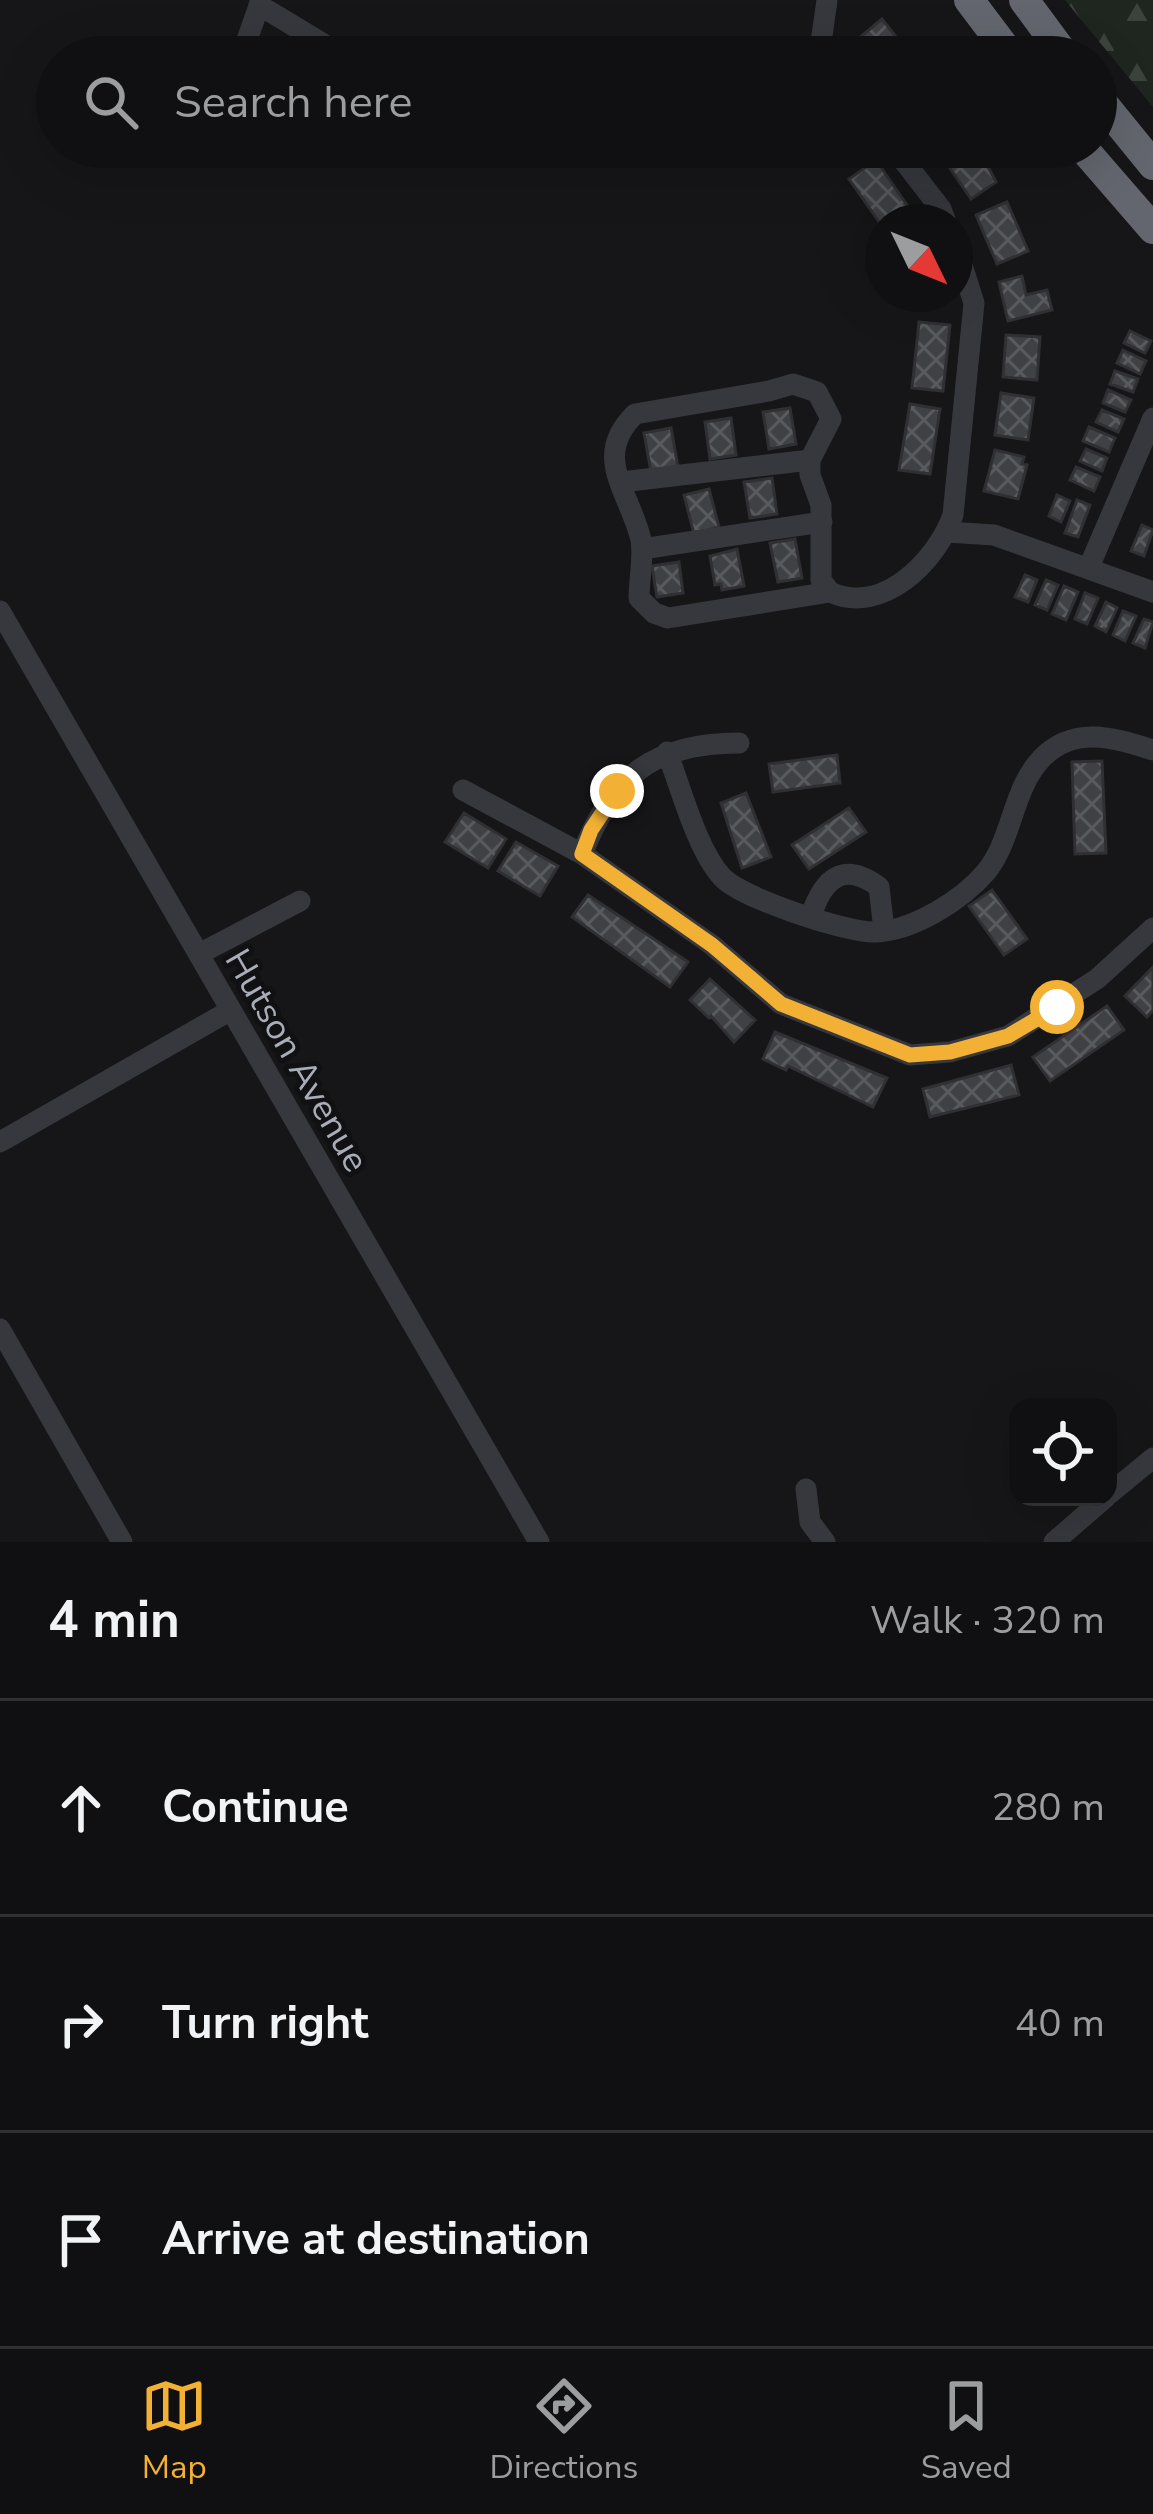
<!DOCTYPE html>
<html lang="en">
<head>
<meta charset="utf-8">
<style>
  :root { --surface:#101012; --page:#1e1e20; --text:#f1f3f6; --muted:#9c9d9f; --line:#303032; --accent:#f2b134 }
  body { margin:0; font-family:"Nunito Sans",sans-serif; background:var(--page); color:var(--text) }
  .controls { position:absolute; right:36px; bottom:36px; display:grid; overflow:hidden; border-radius:24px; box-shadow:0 12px 48px #0002 }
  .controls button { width:108px; height:108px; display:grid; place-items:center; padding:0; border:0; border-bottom:3px solid var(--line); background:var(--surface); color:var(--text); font:60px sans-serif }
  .compass { position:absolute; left:865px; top:204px; width:108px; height:108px; border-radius:50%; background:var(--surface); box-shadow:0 12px 48px #0002; rotate:133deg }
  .stop { position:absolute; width:36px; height:36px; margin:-27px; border:9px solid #f2b134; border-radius:50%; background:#fff }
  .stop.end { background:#f2b134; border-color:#fff; box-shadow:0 3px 12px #0008 }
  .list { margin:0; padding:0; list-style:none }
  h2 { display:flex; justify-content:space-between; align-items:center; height:156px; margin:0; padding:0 48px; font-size:51px }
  h2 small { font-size:39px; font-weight:400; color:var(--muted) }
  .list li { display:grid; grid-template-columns:78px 1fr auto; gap:36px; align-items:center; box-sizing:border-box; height:216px; padding:0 48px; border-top:3px solid var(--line) }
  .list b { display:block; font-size:45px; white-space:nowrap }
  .list em { font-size:39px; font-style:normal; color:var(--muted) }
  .icon { flex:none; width:66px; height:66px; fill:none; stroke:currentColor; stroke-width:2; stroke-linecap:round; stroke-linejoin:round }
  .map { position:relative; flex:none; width:1153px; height:1542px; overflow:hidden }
  .search { position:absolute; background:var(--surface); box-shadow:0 12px 48px #0002; left:36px; right:36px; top:36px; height:132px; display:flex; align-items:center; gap:30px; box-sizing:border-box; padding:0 42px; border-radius:66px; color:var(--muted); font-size:45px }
  .sheet { height:804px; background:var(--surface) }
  nav { display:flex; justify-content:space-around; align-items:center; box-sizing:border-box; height:168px; border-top:3px solid var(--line); background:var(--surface); font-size:33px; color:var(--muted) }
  nav a { display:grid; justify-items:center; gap:6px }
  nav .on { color:var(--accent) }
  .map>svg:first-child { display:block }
</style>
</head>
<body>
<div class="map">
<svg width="1153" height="1542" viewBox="0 0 1153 1542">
  <defs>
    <pattern id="forest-firs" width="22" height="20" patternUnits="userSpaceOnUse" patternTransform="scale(3)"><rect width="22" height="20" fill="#1e261f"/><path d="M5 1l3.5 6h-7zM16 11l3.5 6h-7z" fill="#3c433d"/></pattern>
    <pattern id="building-cross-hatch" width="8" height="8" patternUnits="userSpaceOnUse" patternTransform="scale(3)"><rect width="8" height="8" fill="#404145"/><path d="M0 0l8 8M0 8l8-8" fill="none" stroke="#595a5e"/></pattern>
  </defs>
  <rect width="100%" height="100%" fill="#161618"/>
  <path fill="url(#forest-firs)" d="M1065,0H1153V107Z"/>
  <path fill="url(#building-cross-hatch)" stroke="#303034" stroke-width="3" d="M882,19L912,57H869L863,50L858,39Z
    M823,147H860L844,161L839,156L835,160Z
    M952,147L979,149L996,182L971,199L941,155Z
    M876,160L909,208L904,212L908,218L902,222H883L882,226L849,179Z
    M1007,202L1028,251L997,264L976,215Z
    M1022,276L1026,295L1047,290L1052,310L1008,321L999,282Z
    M912,294H939L941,299L919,307Z
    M919,322L950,325L943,391L912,388Z
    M1130,331L1151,341L1145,353L1124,343Z
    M1006,335L1040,337L1037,380L1003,377Z
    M1123,350L1146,361L1140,374L1117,363Z
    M1115,371L1138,379L1133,392L1110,384Z
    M1108,390L1131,400L1125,412L1103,403Z
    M1001,393L1034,398L1028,440L995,435Z
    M910,404L940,409L930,474L899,470Z
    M790,408L796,444L769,449L763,412Z
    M1102,410L1124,419L1118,432L1096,422Z
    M731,418L736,455L710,459L705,422Z
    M1089,427L1115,438L1109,452L1083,441Z
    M671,428L678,467L651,472L644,433Z
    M1086,449L1107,458L1102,471L1080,461Z
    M995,450L1024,457L1022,464L1027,465L1018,499L984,491Z
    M1076,467L1100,477L1094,491L1070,480Z
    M772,478L777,514L750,518L744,482Z
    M709,489L719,527L694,534L684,495Z
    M1057,495L1070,501L1061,522L1049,516Z
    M1077,500L1090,505L1078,537L1065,533Z
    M1142,525L1153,530L1144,556L1131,551Z
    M795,539L802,578L778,582L770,543Z
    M737,549L744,586L722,590L721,584L715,585L710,556Z
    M679,562L683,593L657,597L652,566Z
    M1025,575L1037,580L1028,602L1015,597Z
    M1046,580L1058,585L1047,610L1035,605Z
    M1064,586L1078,592L1066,620L1052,614Z
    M1085,593L1098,598L1087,624L1075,619Z
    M1106,602L1117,608L1106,632L1095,626Z
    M1123,611L1136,616L1125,641L1113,635Z
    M1144,619L1153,622L1145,648L1133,643Z
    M837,755L840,783L773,792L769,764Z
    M1102,761L1106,853L1075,854L1072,762Z
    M746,793L771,857L742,868L721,803Z
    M849,808L866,832L809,869L792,845Z
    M464,813L506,839L488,868L445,842Z
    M516,842L558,866L540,896L498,871Z
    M992,890L1027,939L1004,955L969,906Z
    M588,895L688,962L670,987L572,917Z
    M1153,967V1010L1147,1017L1125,996Z
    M710,979L755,1020L734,1042L711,1016L709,1018L690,1000Z
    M1107,1006L1124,1030L1050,1081L1033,1057Z
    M775,1032L887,1078L873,1107L788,1066L786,1070L763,1059Z
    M1011,1065L1019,1095L930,1117L923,1089Z"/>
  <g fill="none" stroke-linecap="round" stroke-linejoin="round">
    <path stroke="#37383d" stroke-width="21" d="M259,5L345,57
      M241,57L261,0
      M819,57L827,0
      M893,147L941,209L946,222
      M621,482L810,460
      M947,532L994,535L1153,592
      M642,549L822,522
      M1089,567L1153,418
      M830,592L821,580V505L810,475V460L831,419L817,392L793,384L769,391L635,414C591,457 630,492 641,540C644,556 639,580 639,598L654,613L668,618L830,592C882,616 936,562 953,515L974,303L955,243
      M0,611L539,1542
      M667,752C681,788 697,850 722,877C741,898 847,933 875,932C913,931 962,900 986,872C1013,839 1012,789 1042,758C1075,725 1114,738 1153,750
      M463,790L582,854L712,945L781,1004L910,1055L950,1052L1008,1036L1097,979L1153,928
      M582,854C613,775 654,743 739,743
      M811,916C823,879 843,860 879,887L884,930
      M199,954L300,901
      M0,1142L231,1010
      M0,1329L122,1542
      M806,1489L810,1522L825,1542
      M1108,1495L1153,1458
      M1054,1542L1106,1497"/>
    <path stroke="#63666e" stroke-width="30" d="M969,0L1012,57
      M1024,0L1066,57
      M1096,95L1153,165
      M1082,147L1153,229"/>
  </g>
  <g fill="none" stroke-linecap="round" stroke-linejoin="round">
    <path stroke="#f2b134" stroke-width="15" d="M617,791L591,830L582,854L712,945L781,1004L910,1055L950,1052L1008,1036L1057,1007"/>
  </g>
  <g text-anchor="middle" stroke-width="10" stroke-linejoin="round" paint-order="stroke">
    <g font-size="36" fill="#a8adb8" stroke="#111113">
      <text transform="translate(298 1060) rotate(60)" y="13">Hutson Avenue</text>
    </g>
  </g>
</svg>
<div class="controls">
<button><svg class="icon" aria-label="locate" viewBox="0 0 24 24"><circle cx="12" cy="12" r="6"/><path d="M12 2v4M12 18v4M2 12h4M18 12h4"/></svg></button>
</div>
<svg class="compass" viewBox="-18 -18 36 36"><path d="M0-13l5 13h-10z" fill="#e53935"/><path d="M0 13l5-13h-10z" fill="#9c9d9f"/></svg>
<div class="stop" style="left:1057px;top:1007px"></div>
<div class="stop end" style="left:617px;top:791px"></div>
<div class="search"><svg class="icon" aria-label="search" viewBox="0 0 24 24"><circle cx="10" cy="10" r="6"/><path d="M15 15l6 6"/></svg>Search here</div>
</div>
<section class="sheet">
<h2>4 min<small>Walk · 320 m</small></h2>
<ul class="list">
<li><svg class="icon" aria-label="ahead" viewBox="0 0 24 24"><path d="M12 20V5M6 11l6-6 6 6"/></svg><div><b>Continue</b></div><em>280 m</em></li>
<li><svg class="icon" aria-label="right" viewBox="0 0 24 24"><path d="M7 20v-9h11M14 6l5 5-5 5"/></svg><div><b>Turn right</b></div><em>40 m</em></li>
<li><svg class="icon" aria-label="arrive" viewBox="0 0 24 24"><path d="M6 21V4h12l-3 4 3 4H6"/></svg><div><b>Arrive at destination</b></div></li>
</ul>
</section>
<nav>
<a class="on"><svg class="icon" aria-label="map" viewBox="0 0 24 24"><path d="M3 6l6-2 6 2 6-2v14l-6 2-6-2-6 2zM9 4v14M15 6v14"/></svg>Map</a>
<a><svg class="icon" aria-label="directions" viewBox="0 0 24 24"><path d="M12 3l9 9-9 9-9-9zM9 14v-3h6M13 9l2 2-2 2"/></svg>Directions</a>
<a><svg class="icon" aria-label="saved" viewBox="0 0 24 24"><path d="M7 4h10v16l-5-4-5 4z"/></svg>Saved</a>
</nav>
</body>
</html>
